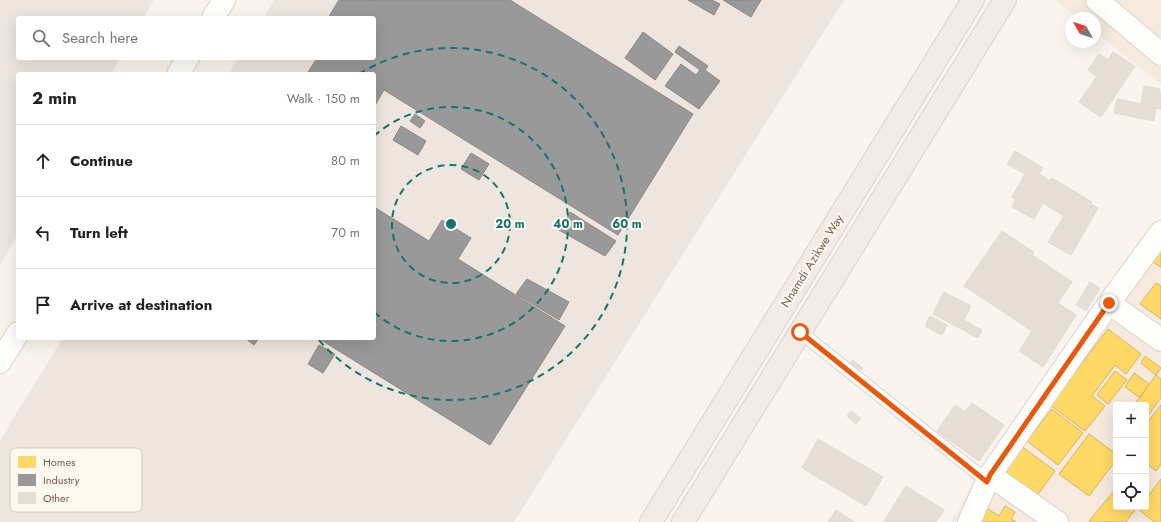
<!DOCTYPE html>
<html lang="en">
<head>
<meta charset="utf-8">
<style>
  :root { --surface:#fff; --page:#f2f2f2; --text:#222; --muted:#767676; --line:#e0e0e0 }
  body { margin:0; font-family:Jost,sans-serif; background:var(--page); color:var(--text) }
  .controls { position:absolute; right:12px; bottom:12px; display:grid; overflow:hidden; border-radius:4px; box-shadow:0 4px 16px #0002 }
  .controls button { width:36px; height:36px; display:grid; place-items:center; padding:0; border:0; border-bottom:1px solid var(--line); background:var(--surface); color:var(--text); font:20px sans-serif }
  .compass { position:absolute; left:1065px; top:12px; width:36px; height:36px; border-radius:50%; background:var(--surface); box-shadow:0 4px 16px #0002; rotate:309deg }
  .stop { position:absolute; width:12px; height:12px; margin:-9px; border:3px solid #ea580c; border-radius:50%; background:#fff }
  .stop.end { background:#ea580c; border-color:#fff; box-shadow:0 1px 4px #0008 }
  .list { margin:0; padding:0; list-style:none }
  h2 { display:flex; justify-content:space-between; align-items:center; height:52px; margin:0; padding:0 16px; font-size:17px }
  h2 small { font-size:13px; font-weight:400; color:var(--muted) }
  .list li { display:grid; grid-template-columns:26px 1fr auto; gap:12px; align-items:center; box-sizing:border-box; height:72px; padding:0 16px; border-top:1px solid var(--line) }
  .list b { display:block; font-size:15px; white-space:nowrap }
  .list em { font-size:13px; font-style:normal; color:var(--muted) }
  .icon { flex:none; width:22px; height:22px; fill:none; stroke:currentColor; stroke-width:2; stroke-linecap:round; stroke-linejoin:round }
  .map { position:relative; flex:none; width:1161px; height:522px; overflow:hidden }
  .search { position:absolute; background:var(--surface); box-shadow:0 4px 16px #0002; left:16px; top:16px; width:360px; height:44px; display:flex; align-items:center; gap:10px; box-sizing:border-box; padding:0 14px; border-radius:4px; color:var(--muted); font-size:15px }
  .panel { position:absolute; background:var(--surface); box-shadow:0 4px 16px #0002; left:16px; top:72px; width:360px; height:268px; border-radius:4px }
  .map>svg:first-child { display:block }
</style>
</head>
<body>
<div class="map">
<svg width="1161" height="522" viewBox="0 0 1161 522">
  <rect width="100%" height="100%" fill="#f9f5ee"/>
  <path fill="#f6eade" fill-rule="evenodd" d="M1055,0H1161V84L1095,32V18H1077Z
    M1161,219V522H951L974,481ZM1116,405H1146V507H1116Z"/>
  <path fill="#ede5de" d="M0,0H154L143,18H18V58H120L111,74H18V234L0,265Z
    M274,0H844L743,159L514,522H0V440L63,338H374V74H228L238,58H374V18H263Z"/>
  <path fill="#ffd966" stroke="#d8b35d" d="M1161,245V267L1151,261Z
    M1156,283L1161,286V319L1140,304Z
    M1108,329L1141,354L1126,374L1115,365L1092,396L1105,406L1085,431L1050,405Z
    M1145,356L1161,368L1156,375L1141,363Z
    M1115,371L1127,380L1108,404L1097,395Z
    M1134,373L1149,384L1140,398L1125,387Z
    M1156,375L1161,379V398L1146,418V405H1134Z
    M1161,405V464L1156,471L1146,463V424Z
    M1052,409L1083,433L1058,465L1027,441Z
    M1089,434L1116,454V460L1089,496L1059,474Z
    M1021,446L1055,471L1036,497L1002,472Z
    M1161,479V522H1154L1138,509L1140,507H1146V499Z
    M1113,492L1116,494V507H1131L1135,510L1126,522H1090L1089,521Z
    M1005,506L1015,512L1011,519L1016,522H980L988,509L999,516Z"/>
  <path fill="#999" stroke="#918681" d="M339,0H510L693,114L618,235L384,90L374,107V74H307L317,58H374V18H328Z
    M688,0H712L720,4L714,15Z
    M723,0H761L751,17Z
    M643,32L673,54L655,80L625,58Z
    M679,46L708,66L705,70L720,81L699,109L665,86L681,64L696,75L700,70L675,52Z
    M415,114L425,121L420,128L410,121Z
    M401,126L426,141L418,155L393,140Z
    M471,153L489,164L479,180L461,169Z
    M374,207L429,241L442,220L471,238L458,259L565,326L490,445L318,338H374Z
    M570,212L616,241L605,256L559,230Z
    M527,279L569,302L559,320L516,294Z
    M245,338H259L254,345Z
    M319,345L335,354L323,373L308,364Z"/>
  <path fill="#e6ddd5" stroke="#e4d8cf" d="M1113,52L1135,66L1101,117L1079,102L1097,76L1088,70L1099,54L1108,60Z
    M1144,86L1160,89L1159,92L1161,93V109L1156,108L1154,121L1114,113L1117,99L1141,104Z
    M1015,151L1043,168L1039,174L1050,181L1052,178L1092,202L1091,204L1098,208L1071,255L1048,242L1064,216L1043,203L1034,219L1012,207L1016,200L1012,197L1025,174L1007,164Z
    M1002,231L1034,252L1032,255L1072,282L1058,303L1076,315L1043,367L1019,351L1032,331L964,286Z
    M1090,282L1100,288L1086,311L1076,305Z
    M944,292L971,306L964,320L982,330L978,338L933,314Z
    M930,316L947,325L942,335L925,326Z
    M852,360L863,368L859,372L849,365Z
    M972,403L1004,425L979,461L937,431L955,405L965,412Z
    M851,411L861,419L856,424L847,416Z
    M818,439L883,477L866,506L802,468Z
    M906,486L944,510L936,522L884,521Z
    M836,510L854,522H828Z"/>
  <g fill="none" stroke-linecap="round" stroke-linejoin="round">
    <g stroke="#dad2cc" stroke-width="14">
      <path id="service" d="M800,332L987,481"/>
    </g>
    <g stroke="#dad2cc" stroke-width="24">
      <path id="minor" d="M213,18L224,0
        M178,74L188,58
        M1109,303L1161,340
        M0,362L18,333
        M990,475L1057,522
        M969,522L990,475L1109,303L1161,232"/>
    </g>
    <g stroke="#dad2cc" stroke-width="24">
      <path id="tertiary" d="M1097,0L1161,54"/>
    </g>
    <g stroke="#dbd0ca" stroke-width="24">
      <path id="trunk" d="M651,522L973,0
        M683,522L1005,0"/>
    </g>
    <use href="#service" stroke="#fefefc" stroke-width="12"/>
    <use href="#minor" stroke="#fefefc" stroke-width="22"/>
    <use href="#tertiary" stroke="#fefefc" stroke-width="22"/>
    <use href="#trunk" stroke="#f3ece6" stroke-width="22"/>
  </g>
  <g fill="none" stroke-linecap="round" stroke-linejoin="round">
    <path stroke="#ea580c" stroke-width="5" d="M800,332L987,482L990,475L1109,303"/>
  </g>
  <g fill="none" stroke="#0f766e" stroke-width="2" stroke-dasharray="7 5">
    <circle cx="451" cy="224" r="59"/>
    <path d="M374 136A117 117 0 1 1 374 312"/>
    <path d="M359 74A176 176 0 1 1 317 338"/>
  </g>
  <g text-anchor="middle" stroke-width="4" stroke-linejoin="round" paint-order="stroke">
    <g font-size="12" fill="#7d5a49" stroke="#fff9f2">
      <text transform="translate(812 261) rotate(-58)" y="4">Nnamdi Azikwe Way</text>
    </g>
  </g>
  <rect x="10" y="448" width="132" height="64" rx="6" fill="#fff9f2" stroke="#d8c9bf" stroke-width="1"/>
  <rect x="18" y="456" width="18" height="12" fill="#ffd966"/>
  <rect x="18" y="474" width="18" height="12" fill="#999"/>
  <rect x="18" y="492" width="18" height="12" fill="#e6ddd5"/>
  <g font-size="11" fill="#7d5a49">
    <text x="43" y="466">Homes</text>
    <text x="43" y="484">Industry</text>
    <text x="43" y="502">Other</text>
  </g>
  <circle cx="451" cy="224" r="6" fill="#0f766e" stroke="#fff9f2" stroke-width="2"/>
  <g font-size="12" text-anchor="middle" font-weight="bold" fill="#0f766e" stroke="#fff9f2" stroke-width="4" stroke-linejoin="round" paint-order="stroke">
    <text x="510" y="228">20 m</text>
    <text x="568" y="228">40 m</text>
    <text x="627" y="228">60 m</text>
  </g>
</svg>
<div class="controls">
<button>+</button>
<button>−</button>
<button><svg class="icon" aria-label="locate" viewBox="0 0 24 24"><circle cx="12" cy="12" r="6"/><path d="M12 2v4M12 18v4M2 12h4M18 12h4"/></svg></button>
</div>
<svg class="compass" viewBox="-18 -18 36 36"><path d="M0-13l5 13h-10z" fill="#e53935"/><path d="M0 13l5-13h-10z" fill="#767676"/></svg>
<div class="stop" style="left:800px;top:332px"></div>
<div class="stop end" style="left:1109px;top:303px"></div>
<div class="search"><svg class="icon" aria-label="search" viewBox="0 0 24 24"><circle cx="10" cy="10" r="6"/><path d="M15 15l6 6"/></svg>Search here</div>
<section class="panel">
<h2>2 min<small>Walk · 150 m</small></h2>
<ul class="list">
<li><svg class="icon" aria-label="ahead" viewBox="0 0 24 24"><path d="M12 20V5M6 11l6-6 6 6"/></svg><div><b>Continue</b></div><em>80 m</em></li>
<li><svg class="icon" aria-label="left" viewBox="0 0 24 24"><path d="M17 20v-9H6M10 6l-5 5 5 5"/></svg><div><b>Turn left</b></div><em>70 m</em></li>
<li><svg class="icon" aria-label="arrive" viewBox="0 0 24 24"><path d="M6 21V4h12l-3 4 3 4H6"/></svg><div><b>Arrive at destination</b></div></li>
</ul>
</section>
</div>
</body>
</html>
